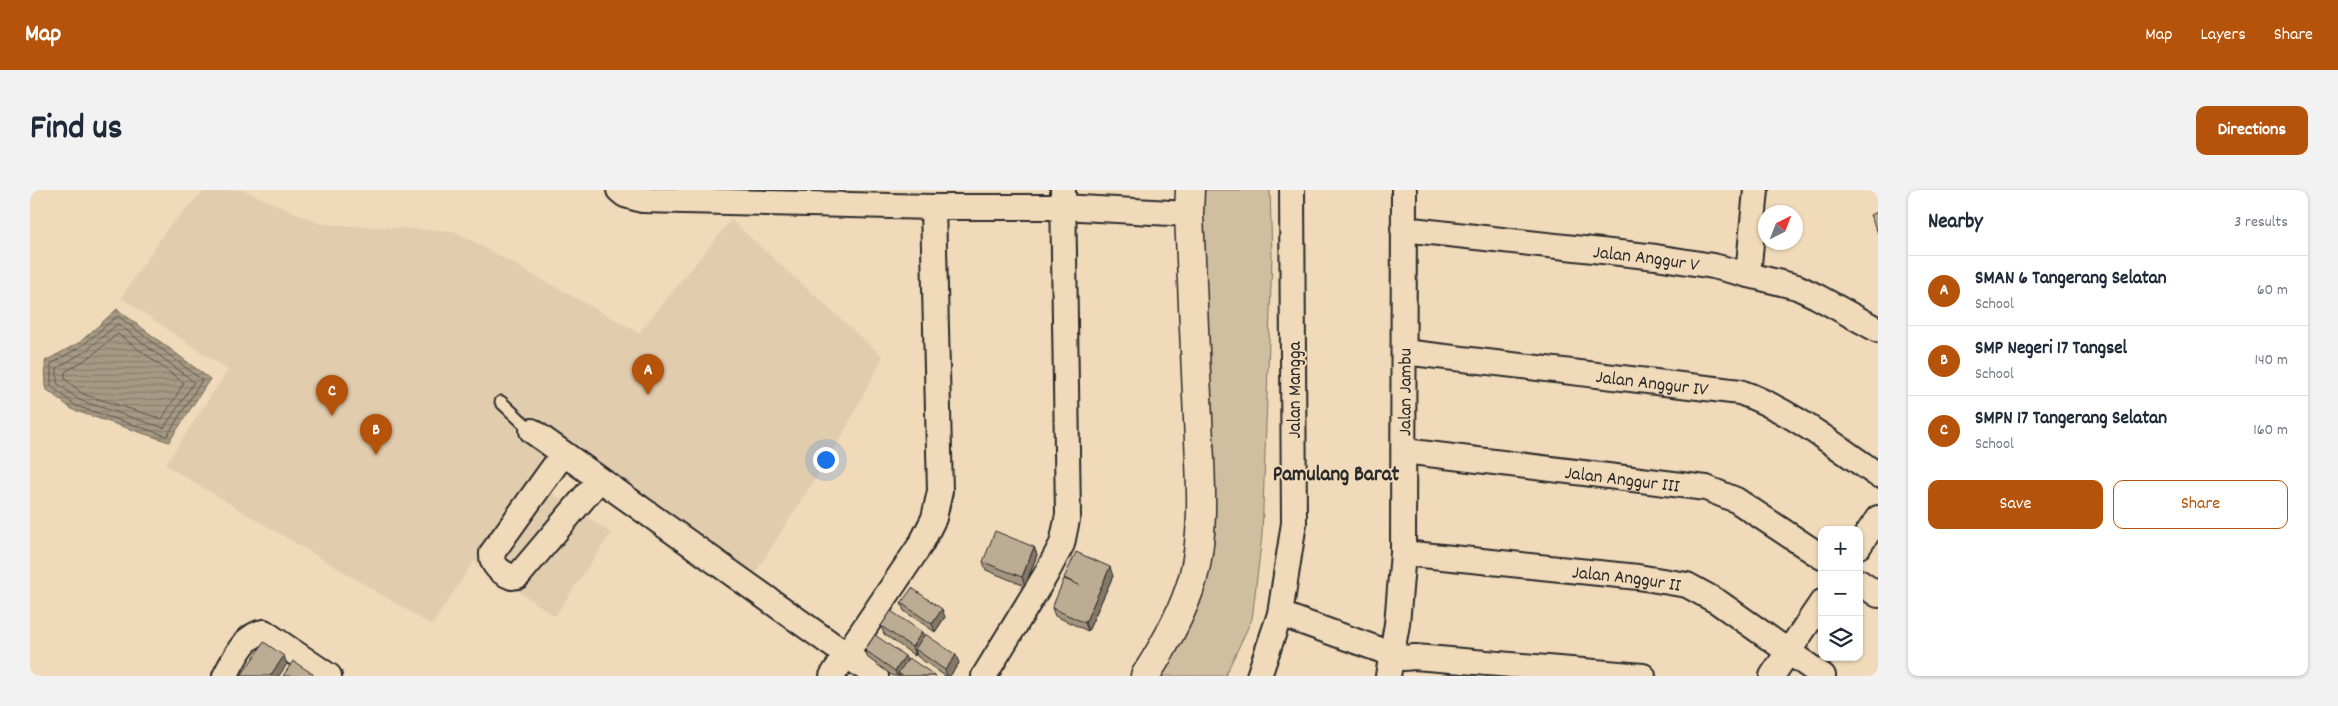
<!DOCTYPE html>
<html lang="en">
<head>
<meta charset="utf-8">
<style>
  :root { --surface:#fff; --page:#f2f2f3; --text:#1f2937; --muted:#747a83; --line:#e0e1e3; --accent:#b45309 }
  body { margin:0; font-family:Dekko,sans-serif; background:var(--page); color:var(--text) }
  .controls { position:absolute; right:15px; bottom:15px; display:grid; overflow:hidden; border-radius:10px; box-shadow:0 1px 4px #0004 }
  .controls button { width:45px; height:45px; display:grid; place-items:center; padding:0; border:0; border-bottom:1px solid var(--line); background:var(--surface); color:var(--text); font:25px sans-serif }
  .compass { position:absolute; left:1728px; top:15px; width:45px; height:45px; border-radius:50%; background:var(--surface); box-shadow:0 1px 4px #0004; rotate:42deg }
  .you { position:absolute; left:795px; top:269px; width:18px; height:18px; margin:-12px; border:4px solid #fff; border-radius:50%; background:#1a73e8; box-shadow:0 0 0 8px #1a73e833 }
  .badge { display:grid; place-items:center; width:32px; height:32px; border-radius:50%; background:var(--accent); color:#fff; font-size:16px; font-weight:700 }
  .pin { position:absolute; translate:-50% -41px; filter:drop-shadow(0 1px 2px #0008) }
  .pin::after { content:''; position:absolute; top:26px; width:18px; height:15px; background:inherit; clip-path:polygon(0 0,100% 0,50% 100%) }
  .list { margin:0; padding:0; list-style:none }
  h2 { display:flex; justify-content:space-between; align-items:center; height:65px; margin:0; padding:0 20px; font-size:21px }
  h2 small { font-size:16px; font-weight:400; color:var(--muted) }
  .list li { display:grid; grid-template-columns:32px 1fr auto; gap:15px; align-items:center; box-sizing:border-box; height:70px; padding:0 20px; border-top:1px solid var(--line) }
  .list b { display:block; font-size:19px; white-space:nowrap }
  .list p { margin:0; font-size:16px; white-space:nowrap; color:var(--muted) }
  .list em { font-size:16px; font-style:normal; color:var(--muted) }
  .actions { display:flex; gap:10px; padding:15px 20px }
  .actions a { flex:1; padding:11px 0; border:1px solid var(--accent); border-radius:10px; text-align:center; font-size:18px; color:var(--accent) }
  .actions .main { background:var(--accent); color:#fff }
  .icon { flex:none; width:28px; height:28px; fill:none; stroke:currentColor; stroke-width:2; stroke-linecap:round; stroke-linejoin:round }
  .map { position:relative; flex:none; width:1848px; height:486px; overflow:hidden; border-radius:10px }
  header { display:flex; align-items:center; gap:30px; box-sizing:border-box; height:70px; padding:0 25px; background:var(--accent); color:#fff }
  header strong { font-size:24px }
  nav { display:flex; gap:28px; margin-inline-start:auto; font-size:18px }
  .intro { display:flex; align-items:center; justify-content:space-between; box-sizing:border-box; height:120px; padding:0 30px }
  h1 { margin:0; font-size:35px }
  .button { padding:12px 22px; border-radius:10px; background:var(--accent); color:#fff; font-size:18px; font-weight:700 }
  main { display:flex; gap:30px; padding:0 30px }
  aside { flex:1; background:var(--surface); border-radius:10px; box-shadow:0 1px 4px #0004 }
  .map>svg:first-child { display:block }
</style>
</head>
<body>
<header>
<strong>Map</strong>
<nav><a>Map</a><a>Layers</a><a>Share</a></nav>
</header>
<div class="intro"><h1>Find us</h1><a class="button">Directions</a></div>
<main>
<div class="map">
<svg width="1848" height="486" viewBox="0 0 1848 486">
  <defs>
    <pattern id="water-rules" width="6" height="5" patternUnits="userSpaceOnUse" patternTransform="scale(1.25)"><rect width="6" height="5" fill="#a79a84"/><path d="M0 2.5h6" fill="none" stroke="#887e6c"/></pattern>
  </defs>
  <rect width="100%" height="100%" fill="#f0dab9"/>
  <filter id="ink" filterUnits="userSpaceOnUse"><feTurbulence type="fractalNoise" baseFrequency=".02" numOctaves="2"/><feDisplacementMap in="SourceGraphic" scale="10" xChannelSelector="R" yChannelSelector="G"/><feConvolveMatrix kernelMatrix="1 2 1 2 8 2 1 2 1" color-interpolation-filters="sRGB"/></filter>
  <g filter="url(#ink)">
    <path fill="#e1ccae" d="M175,0H213L291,34L424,41L609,143L701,30L853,167L812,246L725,383L527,243L500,288L581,343L525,426L444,371L402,435L135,275L198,180L91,108L137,39Z"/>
    <path fill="#d0bea1" stroke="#7e7466" d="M1161,0H1240L1242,67L1232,346L1222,429L1195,486H1128L1165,389Z"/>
    <path fill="url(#water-rules)" stroke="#756e60" d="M87,119L180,189L139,252L43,220L16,199L15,171L50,152Z"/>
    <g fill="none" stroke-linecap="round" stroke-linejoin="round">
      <path stroke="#5d574f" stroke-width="1" d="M88,126L172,190L137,246L46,216L21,196V174L53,155Z
        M88,134L164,192L134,238L49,210L27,193V178L57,160Z
        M88,144L154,193L132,229L53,204L35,189V182L61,166Z"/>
      <g stroke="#2b2b2b" stroke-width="15">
        <path id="lane" d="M471,212L502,241"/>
      </g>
      <g stroke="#2b2b2b" stroke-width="28">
        <g id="street">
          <path d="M589,0L595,5L612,10L903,17H1032L1159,24"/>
          <path id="s1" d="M1373,39L1626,67L1683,76L1767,97L1786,106L1848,140"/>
          <path d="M1718,85L1726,0"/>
          <path id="s2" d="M1374,162L1710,202C1760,220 1804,255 1848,285"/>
          <path d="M502,241L846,486"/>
          <path id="s3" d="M1374,261L1676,298L1706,310L1792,367"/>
          <path d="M533,264L462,363C461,375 471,383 482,387L488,386L569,290"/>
          <path d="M1829,356L1848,328"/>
          <path id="s4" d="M1373,363L1608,387L1657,395L1688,412L1793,486"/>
          <path d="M1829,392L1848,405"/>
          <path d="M1250,424L1373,468L1385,467L1613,486"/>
          <path d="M195,486C204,470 214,444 234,442L299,486"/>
          <path d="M802,486L891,354L904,328L910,301L903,17"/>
          <path d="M954,486L1015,386L1032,354L1038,325L1033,0"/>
          <path d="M1229,486L1250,424L1264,333L1262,0"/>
          <path id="s5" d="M1358,486L1367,434L1373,363L1374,0"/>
          <path d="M1742,486L1792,412"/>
        </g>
      </g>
      <g stroke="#2b2b2b" stroke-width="31">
        <path id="secondary" d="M1115,486C1135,455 1153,423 1163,388C1176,339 1170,279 1168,229C1165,161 1162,93 1159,24L1160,0"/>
      </g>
      <use href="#lane" stroke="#f0dab9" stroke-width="11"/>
      <use href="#street" stroke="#f0dab9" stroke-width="24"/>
      <use href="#secondary" stroke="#f0dab9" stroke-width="28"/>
    </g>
    <path fill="#a3947f" stroke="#2b2b2b" d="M1004,357L1007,365L995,396L956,380L953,372Z
      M1083,386L1058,441L1025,426L1022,418L1035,390L1034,388Z
      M871,413L915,427L905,442L874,421Z
      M851,436L892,442L893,446L929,473L920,486H915L888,467L886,463L885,466L854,444Z
      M835,460L877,470L906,486H863L838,468Z"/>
    <path fill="#847868" stroke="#2b2b2b" d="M1004,357L1007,365L995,396L992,387Z
      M1080,377L1083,386L1058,441L1055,433Z
      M912,419L915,427L905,442L902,434Z
      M892,442L895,450L885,459L886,463L885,466L882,457Z
      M926,465L929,473L920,486H917L915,480Z
      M254,466L257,474L249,486H240Z
      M875,466L879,474L868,483L870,486H867L865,481Z"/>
    <path fill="#bdac94" stroke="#2b2b2b" d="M1848,22V43L1840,25Z
      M965,341L1004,357L992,387L953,372Z
      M1046,362L1080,377L1055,433L1022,418L1034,389L1049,395L1034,388Z
      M882,398L912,419L902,434L871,413Z
      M861,421L892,442L882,457L851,436Z
      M895,444L926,465L915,480L885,459Z
      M845,445L875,466L865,481L835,460Z
      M234,452L254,466L240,486H211Z
      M879,468L906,486H873L868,483Z
      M263,471L283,484L282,486H253Z"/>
  </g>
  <g text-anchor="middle" stroke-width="4" stroke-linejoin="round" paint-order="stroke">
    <g font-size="19" fill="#2b2b2b" stroke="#f0dab9">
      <text dy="7" stroke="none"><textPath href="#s1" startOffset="245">Jalan Anggur V</textPath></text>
      <text dy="7" stroke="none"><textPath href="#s2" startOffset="250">Jalan Anggur IV</textPath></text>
      <text transform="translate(1263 200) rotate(-90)" y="7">Jalan Mangga</text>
      <text dy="7" stroke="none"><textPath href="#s5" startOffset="285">Jalan Jambu</textPath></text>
      <text dy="7" stroke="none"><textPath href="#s3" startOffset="220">Jalan Anggur III</textPath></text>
      <text dy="7" stroke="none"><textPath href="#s4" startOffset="225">Jalan Anggur II</textPath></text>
    </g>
    <g font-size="21" font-weight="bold" fill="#2b2b2b" stroke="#f0dab9">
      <text x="1306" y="290">Pamulang Barat</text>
    </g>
  </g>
</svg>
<div class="controls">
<button>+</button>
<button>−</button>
<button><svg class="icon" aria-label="layers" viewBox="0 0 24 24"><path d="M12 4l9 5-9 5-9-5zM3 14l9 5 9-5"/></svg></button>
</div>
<svg class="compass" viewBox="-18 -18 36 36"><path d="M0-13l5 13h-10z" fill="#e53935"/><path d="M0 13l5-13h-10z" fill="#747a83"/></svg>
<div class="you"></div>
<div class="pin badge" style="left:618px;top:205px">A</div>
<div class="pin badge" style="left:346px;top:265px">B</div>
<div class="pin badge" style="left:302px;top:226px">C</div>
</div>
<aside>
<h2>Nearby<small>3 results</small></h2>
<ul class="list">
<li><span class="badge">A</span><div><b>SMAN 6 Tangerang Selatan</b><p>School</p></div><em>60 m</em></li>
<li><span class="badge">B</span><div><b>SMP Negeri 17 Tangsel</b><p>School</p></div><em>140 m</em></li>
<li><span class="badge">C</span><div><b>SMPN 17 Tangerang Selatan</b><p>School</p></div><em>160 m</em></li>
</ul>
<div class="actions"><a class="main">Save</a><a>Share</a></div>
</aside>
</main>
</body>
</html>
